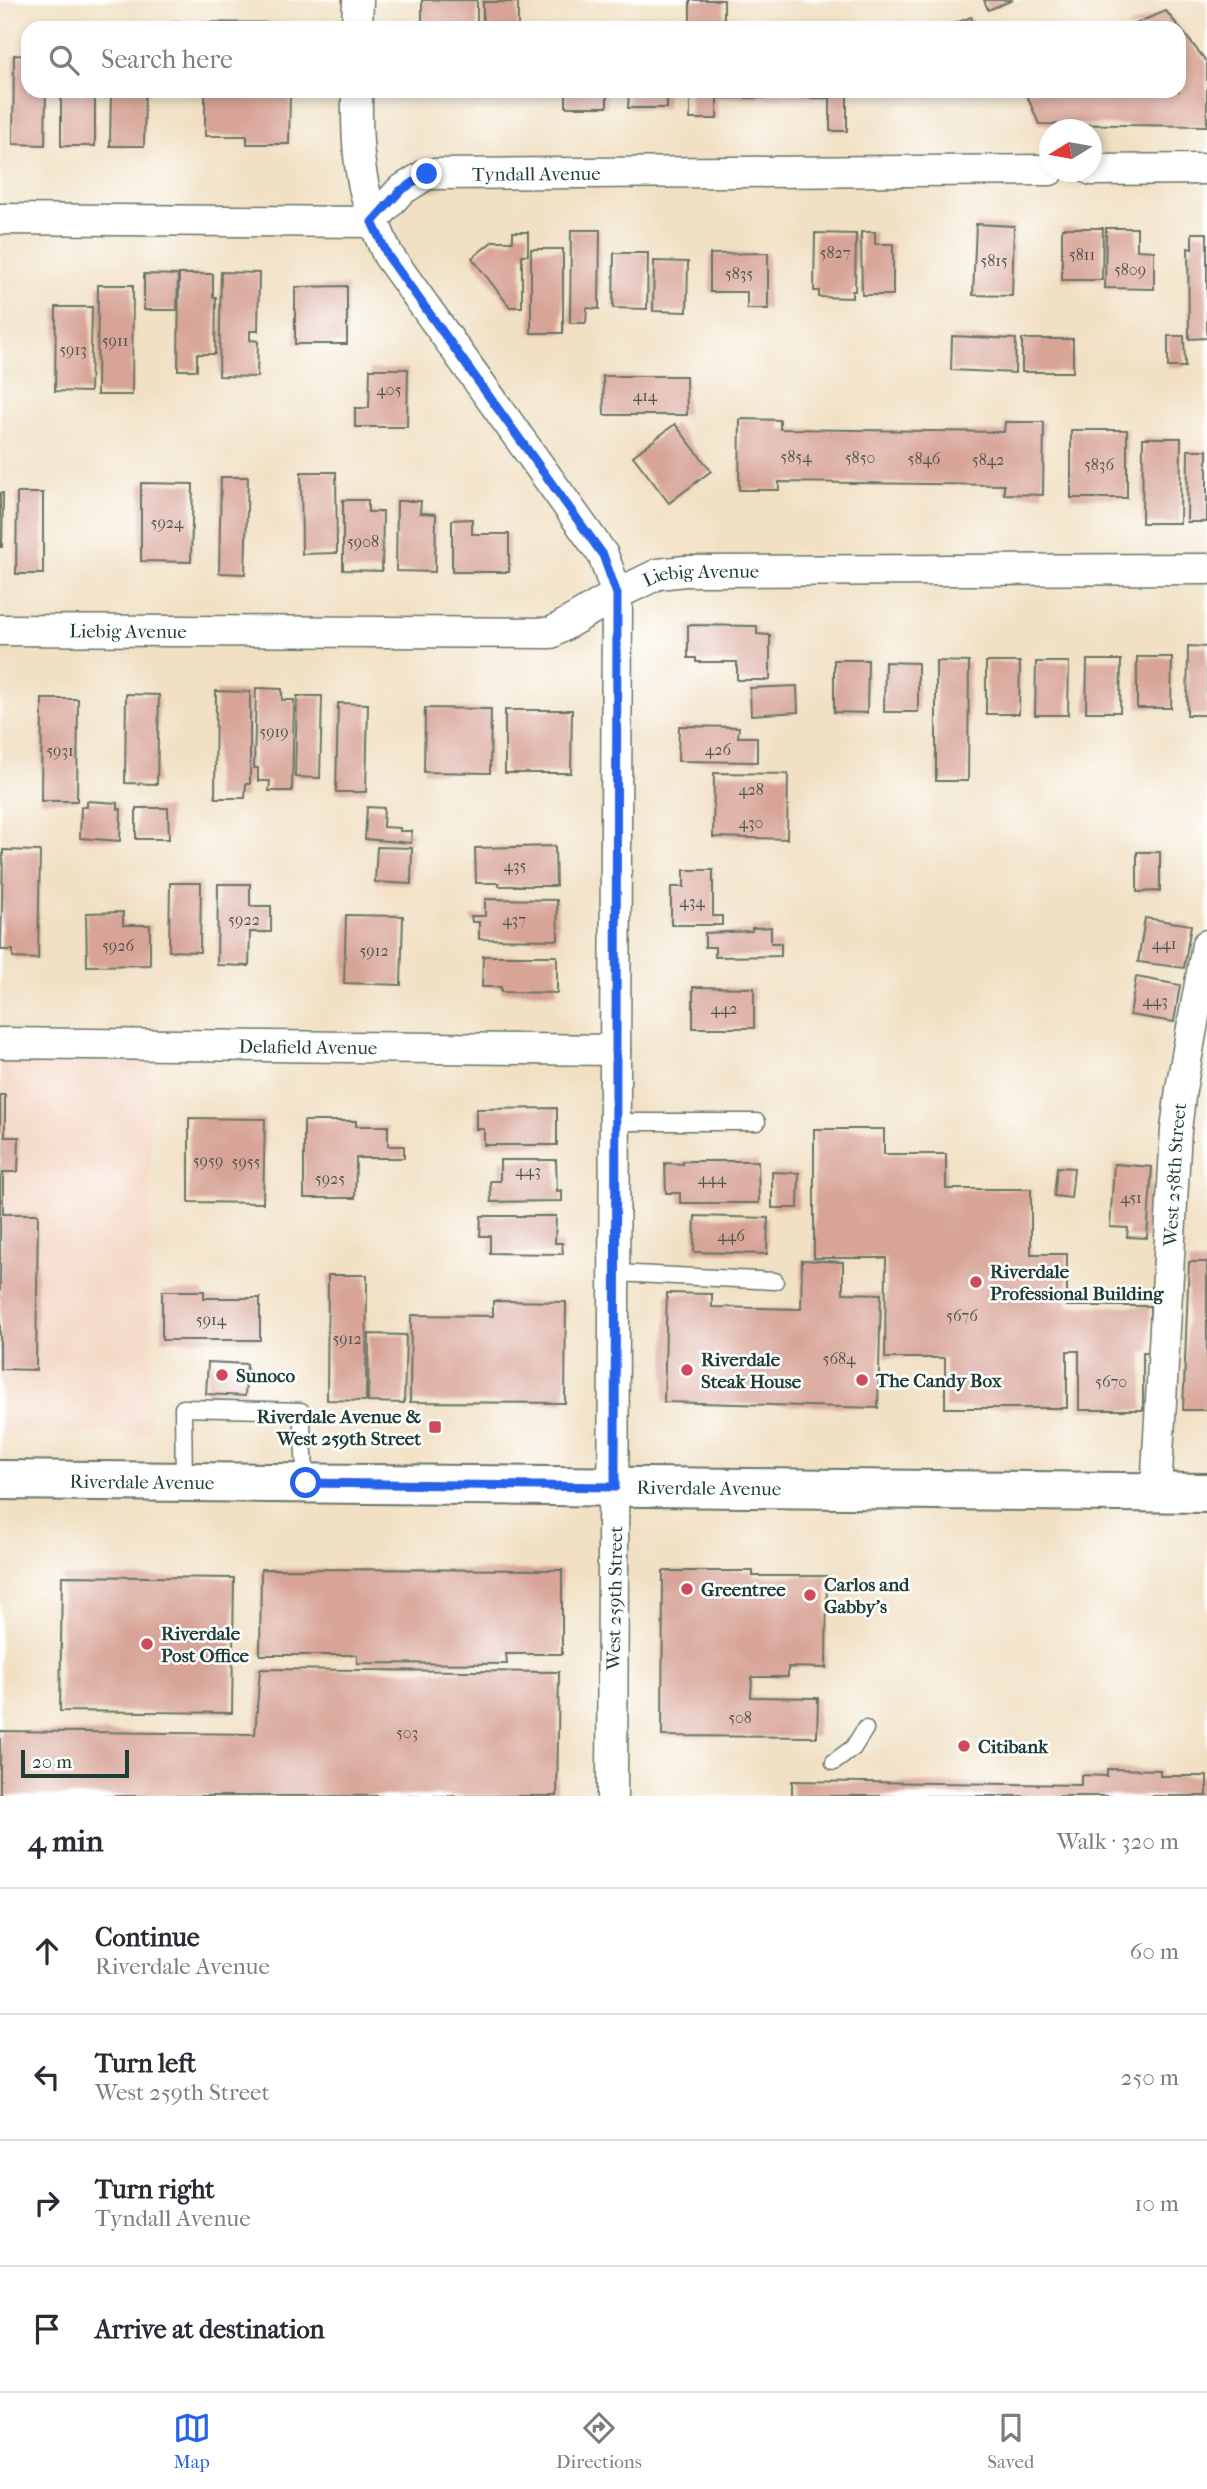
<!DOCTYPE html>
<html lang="en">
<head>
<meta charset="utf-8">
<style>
  :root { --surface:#fff; --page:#f2f2f3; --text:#2b2b33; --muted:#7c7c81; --line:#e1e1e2; --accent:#2563eb }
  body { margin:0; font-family:"IM FELL French Canon",serif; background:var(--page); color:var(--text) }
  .compass { position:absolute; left:1039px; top:119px; width:63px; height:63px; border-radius:50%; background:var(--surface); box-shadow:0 4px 10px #0003; rotate:259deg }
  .scale { position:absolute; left:21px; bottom:18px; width:108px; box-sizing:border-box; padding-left:7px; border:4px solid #1f3d34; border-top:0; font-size:19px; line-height:24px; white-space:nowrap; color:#1f3d34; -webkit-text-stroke:5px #fff; paint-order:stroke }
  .stop { position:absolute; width:21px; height:21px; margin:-16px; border:5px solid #2563eb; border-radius:50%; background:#fff }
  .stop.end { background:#2563eb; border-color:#fff; box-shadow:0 2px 7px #0008 }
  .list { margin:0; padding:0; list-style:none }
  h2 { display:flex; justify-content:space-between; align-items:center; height:91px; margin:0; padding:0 28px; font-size:30px }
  h2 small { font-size:23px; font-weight:400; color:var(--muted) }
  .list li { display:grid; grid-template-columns:46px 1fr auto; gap:21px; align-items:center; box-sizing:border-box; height:126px; padding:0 28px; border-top:2px solid var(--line) }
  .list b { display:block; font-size:26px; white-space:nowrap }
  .list p { margin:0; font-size:23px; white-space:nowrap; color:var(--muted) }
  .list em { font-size:23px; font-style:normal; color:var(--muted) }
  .icon { flex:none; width:38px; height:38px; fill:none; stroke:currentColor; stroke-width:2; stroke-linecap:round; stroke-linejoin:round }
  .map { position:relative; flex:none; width:1207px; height:1796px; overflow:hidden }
  .search { position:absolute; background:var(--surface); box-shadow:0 4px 10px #0003; left:21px; right:21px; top:21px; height:77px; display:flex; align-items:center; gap:18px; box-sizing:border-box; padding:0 24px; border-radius:21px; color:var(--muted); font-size:26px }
  .sheet { height:595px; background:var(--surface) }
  nav { display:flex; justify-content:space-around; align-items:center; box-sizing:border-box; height:98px; border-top:2px solid var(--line); background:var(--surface); font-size:19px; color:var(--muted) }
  nav a { display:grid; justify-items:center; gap:4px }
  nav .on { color:var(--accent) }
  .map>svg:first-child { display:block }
</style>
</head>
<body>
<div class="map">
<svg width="1207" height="1796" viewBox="0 0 1207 1796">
  <rect width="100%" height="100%" fill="#fff"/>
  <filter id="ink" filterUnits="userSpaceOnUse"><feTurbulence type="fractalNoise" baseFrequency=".0143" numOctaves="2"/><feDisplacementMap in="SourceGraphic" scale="14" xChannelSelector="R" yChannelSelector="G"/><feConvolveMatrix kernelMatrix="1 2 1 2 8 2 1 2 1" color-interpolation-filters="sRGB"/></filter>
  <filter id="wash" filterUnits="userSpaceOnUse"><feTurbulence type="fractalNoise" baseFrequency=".00686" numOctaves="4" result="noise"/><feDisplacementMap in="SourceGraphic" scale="28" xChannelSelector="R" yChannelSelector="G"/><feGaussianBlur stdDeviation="1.57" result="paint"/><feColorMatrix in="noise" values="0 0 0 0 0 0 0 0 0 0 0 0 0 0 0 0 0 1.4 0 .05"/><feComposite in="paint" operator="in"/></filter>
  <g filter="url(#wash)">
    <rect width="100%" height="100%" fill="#f1e0c3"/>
    <path fill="#f3d4bf" d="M0,1054L151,1055L150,1434L0,1433Z"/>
    <g id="blocks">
      <path fill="#d8a497" d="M422,0H477V28H422Z
        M690,0H724V28H690Z
        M984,0H1013L988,10Z
        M483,2H518V28H483Z
        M1166,11L1207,62V126L1039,124L1025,91H1179V28H1124Z
        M971,17L975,28H943Z
        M175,22L304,23V28H175Z
        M14,55L28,56V91H46L45,145L13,144Z
        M61,91H95V146H61Z
        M111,91H145L144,146H110Z
        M205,91H290L289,144H247V136H205Z
        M566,91H607V107H566Z
        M629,91H667V108H628Z
        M690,91H847V131H830V98H717V119H690Z
        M976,224L1014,226L1012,296L973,295Z
        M1062,228H1103L1102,280H1062Z
        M1106,228H1137V250L1154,251V289L1105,288Z
        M571,230H600L599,309L587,308L586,323H570Z
        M513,232H528V255H522V307H510L472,258L493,241H513Z
        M861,232H875V244H893V295H862Z
        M815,233L856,234L855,291H852V298L819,297V291H814Z
        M1192,233H1207V338L1189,339L1188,248L1192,249Z
        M531,249H563V333H531Z
        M614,253H648L647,309L613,308Z
        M768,253V309H747V292H710V254Z
        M654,261L688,262L687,312L653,311Z
        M221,272L259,273L258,331H250V340L258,341L257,377L219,376Z
        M144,274L178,275L177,310H144Z
        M179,274H213V297H216L215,354H197V370H178Z
        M98,285H133L132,395H97Z
        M347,286V344H295V287Z
        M56,307H92L90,392L55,391Z
        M952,336L1016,339L1015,373L951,370Z
        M1168,336H1184L1185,367H1168Z
        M1022,339H1073V372H1022Z
        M370,369H408L407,427H355V408H369Z
        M603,376H686L687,415H604Z
        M740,419L780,420V429L1004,432L1005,422H1044L1043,495L1004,494V485L779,482V490H739Z
        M675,424L711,471L669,503L633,456Z
        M1071,430H1127V498H1071Z
        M1143,438H1181L1180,523H1142Z
        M1188,450H1207V522H1187Z
        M301,472H336L337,553L302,554Z
        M221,477H248L245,574L219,573Z
        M141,483L193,484L191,562L141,561Z
        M0,493H3L2,547H0Z
        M17,493H43V574H16Z
        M343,500H368V512H383L382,571L343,570Z
        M397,501H421L420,513L436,514L435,572L396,571Z
        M472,519V534H509V572H452V520Z
        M688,625L757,626V634L770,635V680H737V662H696V658H688Z
        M1188,646L1207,647V715H1187Z
        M1137,657H1172L1171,708H1137Z
        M834,660H868L867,713L834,712Z
        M1087,660H1121L1120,712H1086Z
        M936,661L969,662L968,781H936Z
        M885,662L918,663V712H884Z
        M986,662H1020L1019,714H986Z
        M1036,662H1069L1068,715H1035Z
        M797,686L798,712L751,715L750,688Z
        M256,688L282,689V700H294L292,791H269L270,781H258V768H254Z
        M216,691L250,692V784H246L245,798H215Z
        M126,694L159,695L157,784L125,783Z
        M297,696H322L320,778L295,777Z
        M42,699H78L77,801H41Z
        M338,703L368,704L366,792H336Z
        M425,708L491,709L490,773L424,772Z
        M505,710H572L571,773H505Z
        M679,726L739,727L738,737H757V762L678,761Z
        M714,773L788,774L787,839L713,837Z
        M87,801L118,803V809H121L120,841L80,838L81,807H87Z
        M367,807L384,808L383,827L400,828V831H412L411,843L365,839Z
        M136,808H168L169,839H136Z
        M555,846L556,886H499V883H476L475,848Z
        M377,847L412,848L411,884L375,882Z
        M3,850L40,851L38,959L13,958V950H1Z
        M1137,852H1160V891L1137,892Z
        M684,870H713V916H722V925H671V887H684Z
        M170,883H201L200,952L169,951Z
        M218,884H250V906H271V932H250L249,966L217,965Z
        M485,899L557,900L558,940L479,939V922H472L471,916H485Z
        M123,912V925H150V965L87,966L86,913Z
        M346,915L403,916L401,985L344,983Z
        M1145,918L1191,925L1184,968L1138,962Z
        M771,927V943H781V956L715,957V947H705V933L752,931V928Z
        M483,956H557V993L501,992V987H482Z
        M1136,977L1180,985L1174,1022L1130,1015Z
        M693,987L754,988V1028H693Z
        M0,1095H5V1137H19L18,1172H3V1214H38L36,1370L0,1369Z
        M557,1108V1145H484V1129H476V1109Z
        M189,1118L265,1119L263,1203L189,1202Z
        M304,1121H356V1126H388V1146H404V1158H356L355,1198H304Z
        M814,1129H884V1154H946V1189H1031V1254H1067V1306H1150V1352H1143V1410H1079V1351H1067V1408H945V1358H885L886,1258H814Z
        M500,1160H556L557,1191L562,1190V1201L491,1202L490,1181H500Z
        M683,1161H758L759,1203H680V1193H666L665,1163L683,1164Z
        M1114,1164L1152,1167L1147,1238L1127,1237L1128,1228L1110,1227Z
        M1057,1167L1074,1168L1071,1198L1054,1196Z
        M772,1172L799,1173L798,1208H772Z
        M481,1216H556L555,1243H562L563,1254L490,1253V1236H480Z
        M695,1216L768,1218L767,1254L694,1252Z
        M802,1260L843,1262V1293L881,1294L878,1408L664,1402L667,1293L712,1294V1307L801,1309Z
        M1189,1262H1207V1410H1183Z
        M328,1275H367L366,1401L327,1400Z
        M162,1291H204V1298H260V1340H162Z
        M493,1301L566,1302L565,1403L410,1402L411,1315L493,1316Z
        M369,1334L406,1335L404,1403L368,1402Z
        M208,1362L247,1364L245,1396L206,1394Z
        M261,1569L562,1570V1654H506L507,1664L357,1663V1655H260Z
        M663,1571H753V1576H827L826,1668L788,1667V1677H752L751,1697L818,1698L817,1737L662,1736Z
        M62,1576L234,1578L232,1713L60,1711Z
        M260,1669L559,1672L557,1796H0V1731L255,1734Z
        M1107,1769L1160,1770V1776H1207V1796H792V1781L1081,1785V1775L1107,1776Z"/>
    </g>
  </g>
  <g filter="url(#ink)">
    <use href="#blocks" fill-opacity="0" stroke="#687666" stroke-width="2"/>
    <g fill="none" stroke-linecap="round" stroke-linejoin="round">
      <g stroke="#687666" stroke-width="19">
        <path id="service" d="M615,1122H757
          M615,1273L775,1281
          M184,1481L183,1408L301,1411L306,1483
          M834,1762L853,1748L865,1729"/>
      </g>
      <g stroke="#687666" stroke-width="33">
        <g id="minor">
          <path d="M357,28L358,0"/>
          <path d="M357,91C356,157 360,195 388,255L603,555L617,594L612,1796"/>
          <path d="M1092,170L1207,169"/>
          <path id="s1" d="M0,219L372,222L400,191L427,174L1050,170"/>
          <path id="s2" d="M0,630L551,633L617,594L658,574L685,571L1207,569"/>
          <path id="s3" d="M0,1043L615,1050"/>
          <path id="s4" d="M1156,1491L1176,1130L1181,1089L1207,945"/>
        </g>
      </g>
      <g stroke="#687666" stroke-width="42">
        <g id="secondary">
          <path id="s5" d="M0,1480L1207,1493"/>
        </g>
      </g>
      <use href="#service" stroke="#fff" stroke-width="16"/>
      <use href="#minor" stroke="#fff" stroke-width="30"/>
      <use href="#secondary" stroke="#fff" stroke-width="38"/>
    </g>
  </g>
  <g fill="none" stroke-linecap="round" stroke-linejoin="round" filter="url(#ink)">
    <path stroke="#2563eb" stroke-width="9" d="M306,1483L615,1487L617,594L603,555L388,256L372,222L400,191L427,174"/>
  </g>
  <g fill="#d1495b" stroke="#fff" stroke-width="2.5">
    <circle cx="976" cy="1282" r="7"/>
    <circle cx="687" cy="1370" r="7"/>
    <circle cx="222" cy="1375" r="7"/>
    <circle cx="862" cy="1380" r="7"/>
    <rect x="428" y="1420" width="14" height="14" rx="3.5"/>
    <circle cx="687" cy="1589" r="7"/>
    <circle cx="810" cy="1595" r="7"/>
    <circle cx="147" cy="1644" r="7"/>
    <circle cx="964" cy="1746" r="7"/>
  </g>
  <g text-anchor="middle" stroke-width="5" stroke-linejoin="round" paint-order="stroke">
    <g font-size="16" fill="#4d574d">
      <text x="835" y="258">5827</text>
      <text x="1082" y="260">5811</text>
      <text x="994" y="266">5815</text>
      <text x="1130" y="275">5809</text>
      <text x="739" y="279">5835</text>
      <text x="115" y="346">5911</text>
      <text x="73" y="355">5913</text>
      <text x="389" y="395">405</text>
      <text x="645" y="401">414</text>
      <text x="796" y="462">5854</text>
      <text x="860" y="463">5850</text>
      <text x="924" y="464">5846</text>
      <text x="988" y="465">5842</text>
      <text x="1099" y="470">5836</text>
      <text x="167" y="528">5924</text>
      <text x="363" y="547">5908</text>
      <text x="274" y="737">5919</text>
      <text x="718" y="755">426</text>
      <text x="60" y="756">5931</text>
      <text x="751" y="795">428</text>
      <text x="751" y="828">430</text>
      <text x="515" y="871">435</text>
      <text x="692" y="907">434</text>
      <text x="244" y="925">5922</text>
      <text x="514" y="925">437</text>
      <text x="1164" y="949">441</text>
      <text x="118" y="951">5926</text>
      <text x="374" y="956">5912</text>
      <text x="1155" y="1006">443</text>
      <text x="724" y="1014">442</text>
      <text x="208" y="1166">5959</text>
      <text x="246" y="1167">5955</text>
      <text x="528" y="1176">443</text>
      <text x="330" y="1184">5925</text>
      <text x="712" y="1184">444</text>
      <text x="1131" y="1203">451</text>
      <text x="731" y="1241">446</text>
      <text x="962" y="1321">5676</text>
      <text x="211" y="1325">5914</text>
      <text x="347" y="1344">5912</text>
      <text x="839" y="1364">5684</text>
      <text x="1111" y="1387">5670</text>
      <text x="740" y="1723">508</text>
      <text x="407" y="1738">503</text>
    </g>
    <g font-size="19" fill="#1f3d34" stroke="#fff">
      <text dy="7" stroke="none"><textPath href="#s1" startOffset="555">Tyndall Avenue</textPath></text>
      <text dy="7" stroke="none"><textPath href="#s2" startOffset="716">Liebig Avenue</textPath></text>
      <text dy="7" stroke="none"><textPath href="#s2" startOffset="128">Liebig Avenue</textPath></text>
      <text dy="7" stroke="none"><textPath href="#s3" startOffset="308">Delafield Avenue</textPath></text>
      <text dy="7" stroke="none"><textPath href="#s4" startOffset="317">West 258th Street</textPath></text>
      <text dy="7" stroke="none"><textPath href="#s5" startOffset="142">Riverdale Avenue</textPath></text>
      <text dy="7" stroke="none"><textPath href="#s5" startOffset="709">Riverdale Avenue</textPath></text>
      <text transform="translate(614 1598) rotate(-89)" y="7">West 259th Street</text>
    </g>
    <g font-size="19" font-weight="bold" fill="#1f3d34" stroke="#fff" text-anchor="start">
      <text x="990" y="1278">Riverdale<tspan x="990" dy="22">Professional Building</tspan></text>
      <text x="701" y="1366">Riverdale<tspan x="701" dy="22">Steak House</tspan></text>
      <text x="236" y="1382">Sunoco</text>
      <text x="876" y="1387">The Candy Box</text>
      <text x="421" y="1423" text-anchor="end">Riverdale Avenue &amp;<tspan x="421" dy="22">West 259th Street</tspan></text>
      <text x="824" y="1591">Carlos and<tspan x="824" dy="22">Gabby's</tspan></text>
      <text x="701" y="1596">Greentree</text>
      <text x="161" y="1640">Riverdale<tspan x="161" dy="22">Post Office</tspan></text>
      <text x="978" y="1753">Citibank</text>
    </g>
  </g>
</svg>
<svg class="compass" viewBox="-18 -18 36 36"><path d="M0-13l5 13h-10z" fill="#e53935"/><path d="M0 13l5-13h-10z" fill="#7c7c81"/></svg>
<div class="scale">20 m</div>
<div class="stop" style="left:306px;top:1483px"></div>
<div class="stop end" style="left:427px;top:174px"></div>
<div class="search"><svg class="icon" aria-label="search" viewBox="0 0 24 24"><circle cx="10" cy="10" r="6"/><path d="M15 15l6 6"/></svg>Search here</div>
</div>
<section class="sheet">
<h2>4 min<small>Walk · 320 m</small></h2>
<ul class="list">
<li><svg class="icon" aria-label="ahead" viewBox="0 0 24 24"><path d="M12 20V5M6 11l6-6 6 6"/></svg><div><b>Continue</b><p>Riverdale Avenue</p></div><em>60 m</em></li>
<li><svg class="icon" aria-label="left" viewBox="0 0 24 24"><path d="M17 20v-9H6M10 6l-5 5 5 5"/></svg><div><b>Turn left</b><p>West 259th Street</p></div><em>250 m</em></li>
<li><svg class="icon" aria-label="right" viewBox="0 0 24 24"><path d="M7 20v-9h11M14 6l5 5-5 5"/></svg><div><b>Turn right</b><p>Tyndall Avenue</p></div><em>10 m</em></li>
<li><svg class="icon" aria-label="arrive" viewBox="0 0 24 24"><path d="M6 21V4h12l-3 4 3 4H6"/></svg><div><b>Arrive at destination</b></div></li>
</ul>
</section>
<nav>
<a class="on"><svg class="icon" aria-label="map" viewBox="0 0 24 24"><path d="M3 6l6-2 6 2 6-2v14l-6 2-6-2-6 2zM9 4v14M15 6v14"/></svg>Map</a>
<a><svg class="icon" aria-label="directions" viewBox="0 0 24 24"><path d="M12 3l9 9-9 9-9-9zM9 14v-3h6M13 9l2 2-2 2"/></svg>Directions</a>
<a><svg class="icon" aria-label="saved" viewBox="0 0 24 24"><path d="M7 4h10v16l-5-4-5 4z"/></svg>Saved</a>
</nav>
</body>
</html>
